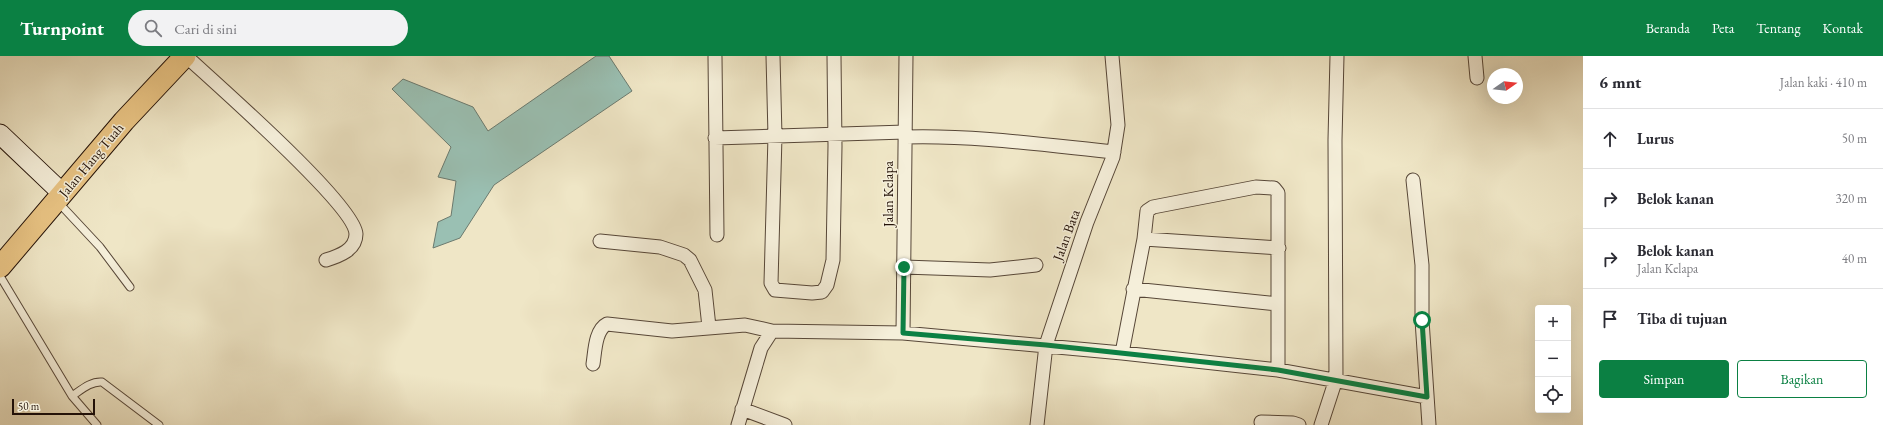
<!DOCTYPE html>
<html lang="id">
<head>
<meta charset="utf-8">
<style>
  :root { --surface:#fff; --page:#f2f2f3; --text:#2b2b33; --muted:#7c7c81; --line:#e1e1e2; --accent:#0b8043 }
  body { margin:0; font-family:"EB Garamond",serif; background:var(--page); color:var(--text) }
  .controls { position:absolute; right:12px; bottom:12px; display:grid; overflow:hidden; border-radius:4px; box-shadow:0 4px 16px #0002 }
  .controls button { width:36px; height:36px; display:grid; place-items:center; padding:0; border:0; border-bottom:1px solid var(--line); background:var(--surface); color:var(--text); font:20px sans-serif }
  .compass { position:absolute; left:1487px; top:12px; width:36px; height:36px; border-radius:50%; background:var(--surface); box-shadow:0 4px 16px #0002; rotate:76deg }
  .scale { position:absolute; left:12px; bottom:10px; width:83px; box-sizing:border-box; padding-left:4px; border:2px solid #241208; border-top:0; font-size:11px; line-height:14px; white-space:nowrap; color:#241208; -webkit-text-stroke:3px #f5efda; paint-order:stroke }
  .stop { position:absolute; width:12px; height:12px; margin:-9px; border:3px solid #0b8043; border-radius:50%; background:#fff }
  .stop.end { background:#0b8043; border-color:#fff; box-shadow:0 1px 4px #0008 }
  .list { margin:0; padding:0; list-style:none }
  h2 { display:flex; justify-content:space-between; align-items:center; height:52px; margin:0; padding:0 16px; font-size:17px }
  h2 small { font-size:13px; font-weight:400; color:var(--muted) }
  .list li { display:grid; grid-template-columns:26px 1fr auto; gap:12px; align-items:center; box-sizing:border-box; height:60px; padding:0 16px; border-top:1px solid var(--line) }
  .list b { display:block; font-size:15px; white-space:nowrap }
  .list p { margin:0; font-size:13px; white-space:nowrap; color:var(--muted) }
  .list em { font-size:13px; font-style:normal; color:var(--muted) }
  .actions { display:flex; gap:8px; padding:12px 16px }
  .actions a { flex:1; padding:9px 0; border:1px solid var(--accent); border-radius:4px; text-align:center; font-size:14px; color:var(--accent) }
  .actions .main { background:var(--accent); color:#fff }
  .icon { flex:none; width:22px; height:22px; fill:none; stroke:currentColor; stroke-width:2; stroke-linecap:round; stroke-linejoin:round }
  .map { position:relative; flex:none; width:1583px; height:369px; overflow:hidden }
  header { display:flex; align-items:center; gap:24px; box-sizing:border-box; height:56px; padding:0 20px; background:var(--accent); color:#fff }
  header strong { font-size:19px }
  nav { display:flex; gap:22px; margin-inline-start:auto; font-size:14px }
  .search { width:280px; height:36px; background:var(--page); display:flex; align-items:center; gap:10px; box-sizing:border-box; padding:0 14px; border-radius:22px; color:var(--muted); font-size:15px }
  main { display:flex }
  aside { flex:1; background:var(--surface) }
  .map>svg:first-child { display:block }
</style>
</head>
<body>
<header>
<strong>Turnpoint</strong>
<div class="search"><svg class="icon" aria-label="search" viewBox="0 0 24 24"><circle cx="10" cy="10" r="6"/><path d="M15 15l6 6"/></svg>Cari di sini</div>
<nav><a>Beranda</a><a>Peta</a><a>Tentang</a><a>Kontak</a></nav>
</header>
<main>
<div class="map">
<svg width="1583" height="369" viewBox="0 0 1583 369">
  <rect width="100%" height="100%" fill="#efe6c6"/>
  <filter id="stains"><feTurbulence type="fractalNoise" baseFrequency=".005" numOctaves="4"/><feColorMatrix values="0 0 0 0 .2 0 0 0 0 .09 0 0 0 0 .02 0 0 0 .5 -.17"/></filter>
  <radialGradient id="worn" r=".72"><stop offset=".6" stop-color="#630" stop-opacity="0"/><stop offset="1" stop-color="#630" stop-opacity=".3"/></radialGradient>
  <path fill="#9ac0b3" stroke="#6b7a6f" d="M596,0H609L632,35L494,129L460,182L433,192L438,166L451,160L456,125L438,121L451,91L392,33L403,23L473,51L488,75Z"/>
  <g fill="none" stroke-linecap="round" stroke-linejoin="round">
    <g stroke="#574738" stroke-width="9">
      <path id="lane" d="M58,146L100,191L130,231
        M0,220L72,340L97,369
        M72,340C81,334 91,325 102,326L159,369"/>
    </g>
    <g stroke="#574738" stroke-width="15">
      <path id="street" d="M186,0C214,26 355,149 356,178C356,194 339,200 326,204
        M773,0L775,80L771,227L775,234L812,237L822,236L827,229L833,204L835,90L834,0
        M1475,0L1477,22
        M715,1L717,179
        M905,81C974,79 1045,89 1114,96
        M715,82L905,76
        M1413,124L1422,209V264L1429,369
        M1144,183L1279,192
        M600,185L660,191L684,199L690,204L705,234L709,271
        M904,211L990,214L1036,209
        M1133,233L1278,248
        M903,277L906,0
        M1122,297L1144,183L1147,155L1153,151L1256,131L1274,132L1278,137V314
        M593,308C595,296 595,274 607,268L672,275L745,269L772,275
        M742,353L785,369
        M1261,366L1293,367L1299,369
        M738,369L761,292L772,275L903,277L1122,297L1278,314L1427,341
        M1037,369L1046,289L1087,166L1113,101L1118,69L1112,0
        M1321,369L1336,323L1335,84L1337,0"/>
    </g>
    <g stroke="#241208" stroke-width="21">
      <path id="secondary" d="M0,78L62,137"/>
    </g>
    <g stroke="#241208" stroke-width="23">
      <path id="primary" d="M0,211L124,65L185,0"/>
    </g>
    <use href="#lane" stroke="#f5efda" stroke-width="7"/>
    <use href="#street" stroke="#f5efda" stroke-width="13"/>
    <use href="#secondary" stroke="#f5efda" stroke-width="19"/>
    <use href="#primary" stroke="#e8c383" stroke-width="21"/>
  </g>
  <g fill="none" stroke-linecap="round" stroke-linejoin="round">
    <path stroke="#0b8043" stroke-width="5" d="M904,211L903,277L1046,289L1278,314L1427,341L1422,264"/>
  </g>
  <g text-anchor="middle" stroke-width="3" stroke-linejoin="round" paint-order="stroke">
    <g font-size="14" fill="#241208" stroke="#f5efda">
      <text transform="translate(91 104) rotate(-50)" y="5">Jalan Hang Tuah</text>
      <text transform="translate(888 138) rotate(-90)" y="5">Jalan Kelapa</text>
      <text transform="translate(1066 179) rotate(-70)" y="5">Jalan Bata</text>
    </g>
  </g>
  <rect width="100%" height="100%" filter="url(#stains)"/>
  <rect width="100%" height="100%" fill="url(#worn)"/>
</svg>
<div class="controls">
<button>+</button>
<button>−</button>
<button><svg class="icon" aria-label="locate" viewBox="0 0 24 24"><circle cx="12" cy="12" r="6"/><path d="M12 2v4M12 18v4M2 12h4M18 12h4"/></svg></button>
</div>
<svg class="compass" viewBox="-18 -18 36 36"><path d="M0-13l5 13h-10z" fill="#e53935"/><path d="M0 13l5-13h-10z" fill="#7c7c81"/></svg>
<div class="scale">50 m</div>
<div class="stop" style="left:1422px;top:264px"></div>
<div class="stop end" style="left:904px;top:211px"></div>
</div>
<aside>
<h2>6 mnt<small>Jalan kaki · 410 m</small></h2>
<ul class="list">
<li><svg class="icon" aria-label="ahead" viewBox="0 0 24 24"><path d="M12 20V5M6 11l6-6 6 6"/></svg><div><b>Lurus</b></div><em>50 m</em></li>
<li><svg class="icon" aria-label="right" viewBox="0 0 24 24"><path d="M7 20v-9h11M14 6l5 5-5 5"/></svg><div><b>Belok kanan</b></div><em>320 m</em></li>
<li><svg class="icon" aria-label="right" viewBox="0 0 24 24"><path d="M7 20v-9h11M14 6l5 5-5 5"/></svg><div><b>Belok kanan</b><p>Jalan Kelapa</p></div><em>40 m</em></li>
<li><svg class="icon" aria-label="arrive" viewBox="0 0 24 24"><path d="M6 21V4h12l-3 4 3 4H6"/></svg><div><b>Tiba di tujuan</b></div></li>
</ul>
<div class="actions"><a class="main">Simpan</a><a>Bagikan</a></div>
</aside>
</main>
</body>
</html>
